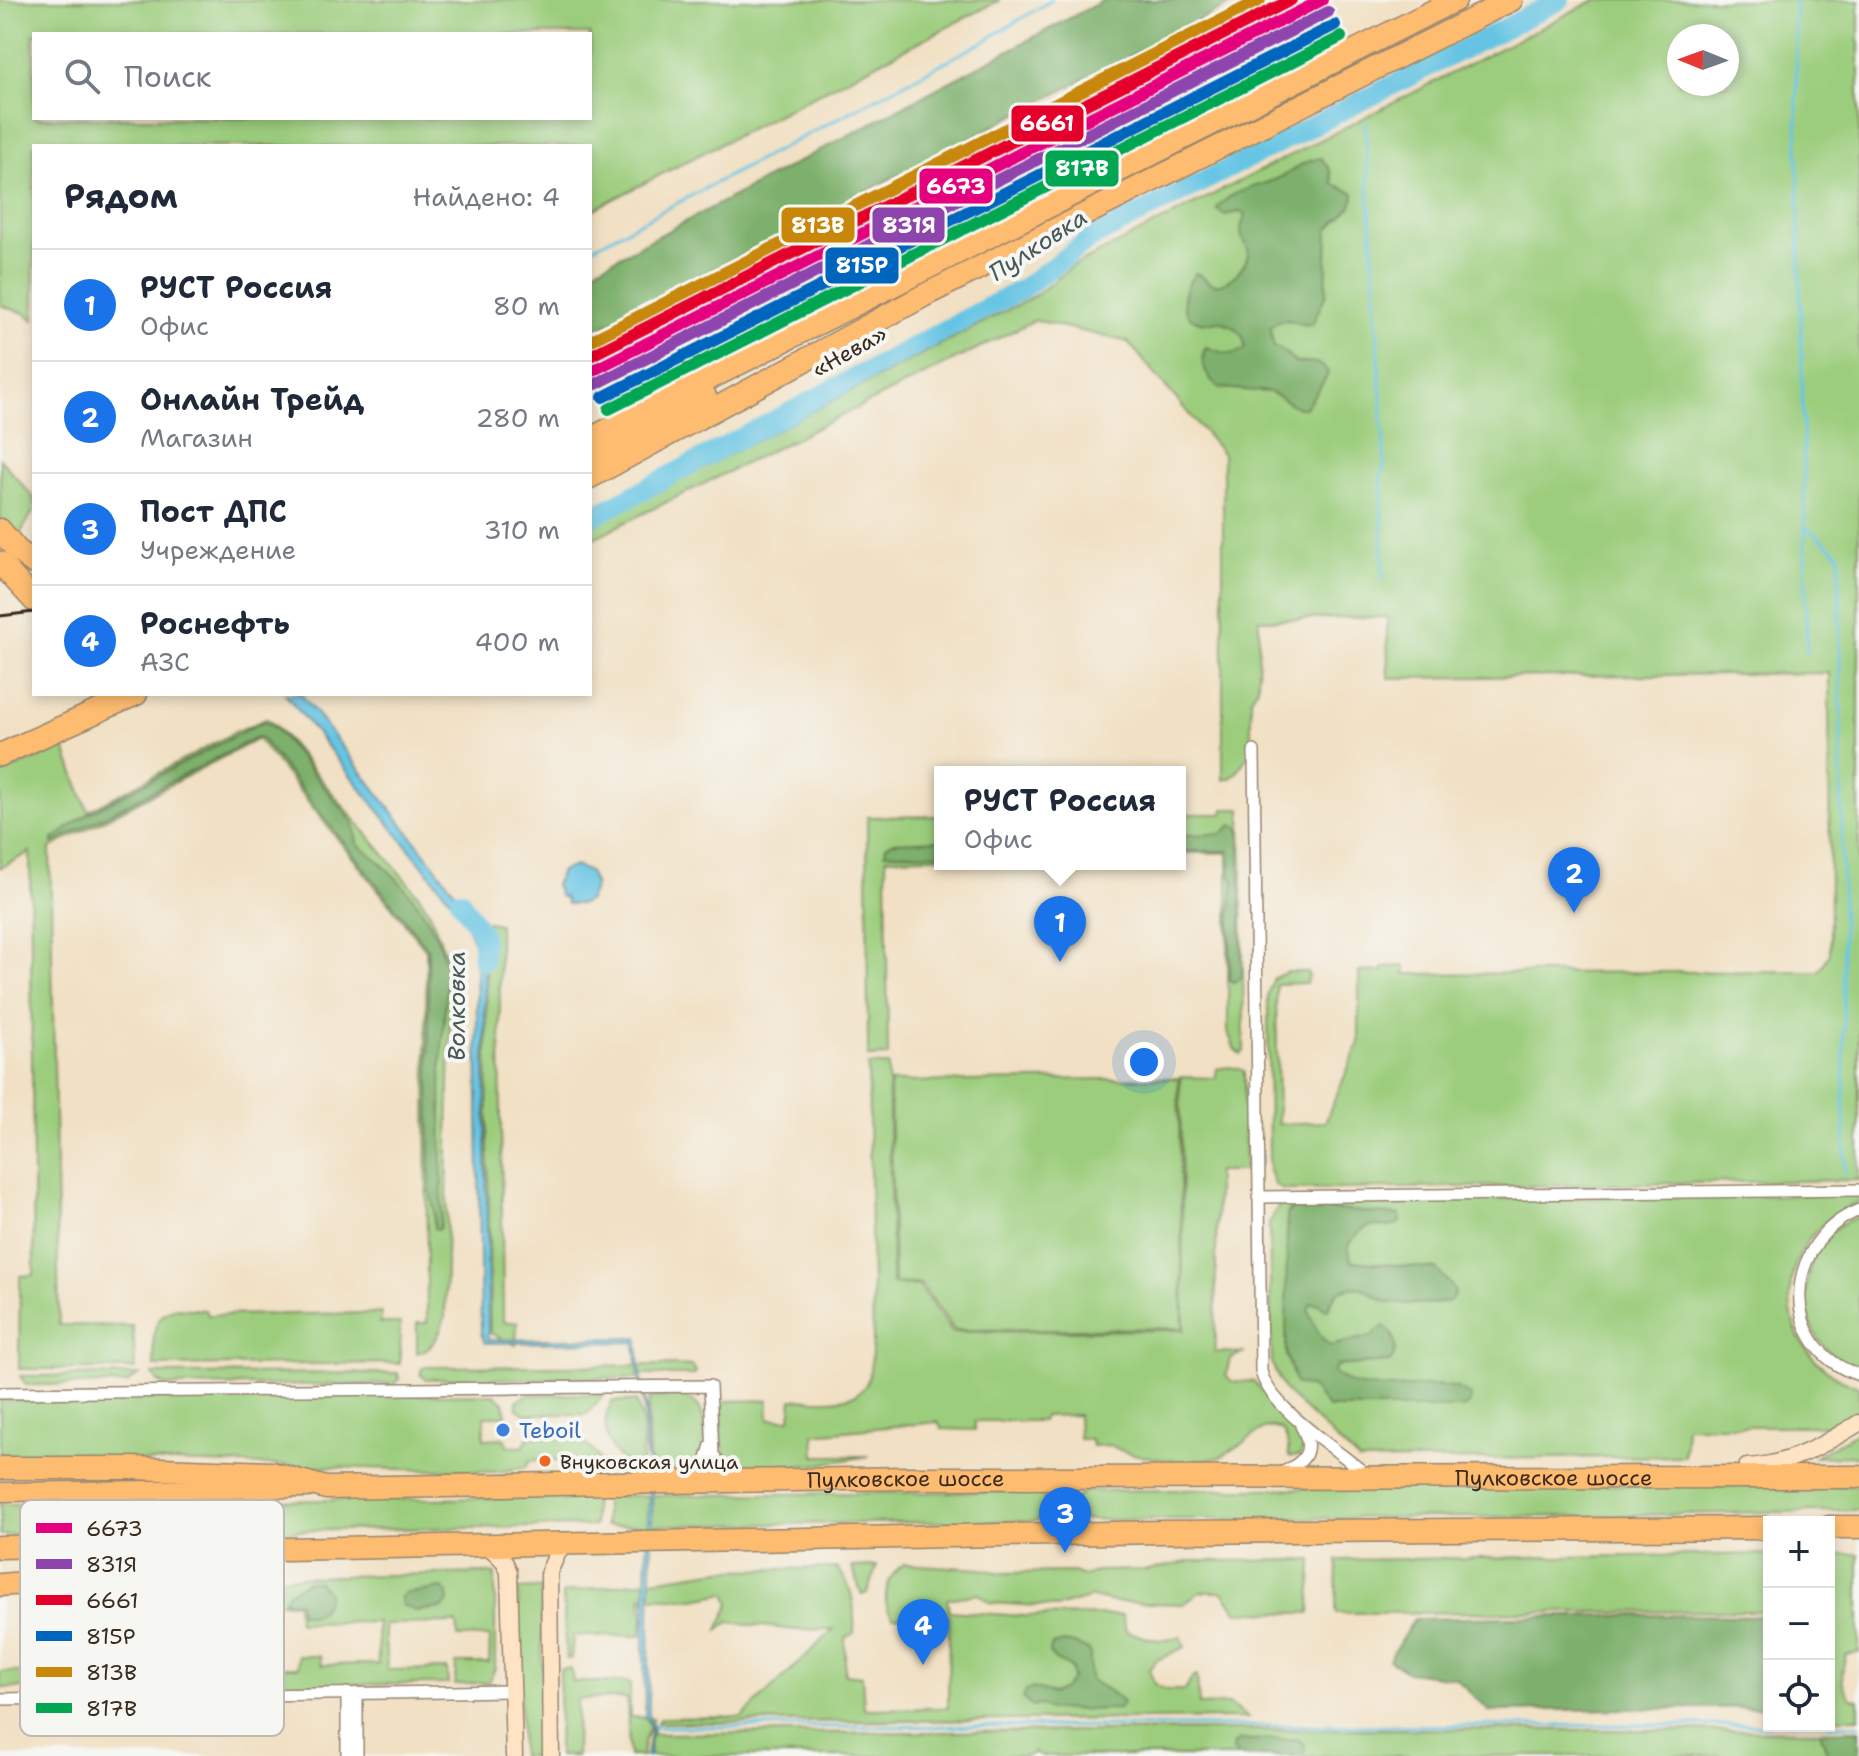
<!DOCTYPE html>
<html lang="ru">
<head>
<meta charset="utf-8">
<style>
  :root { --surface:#fff; --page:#f2f2f3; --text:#1f2937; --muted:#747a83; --line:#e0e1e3; --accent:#1a73e8 }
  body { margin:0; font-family:"Shantell Sans",sans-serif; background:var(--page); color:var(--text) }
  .controls { position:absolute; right:24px; bottom:24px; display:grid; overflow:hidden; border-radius:0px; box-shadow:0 4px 12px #0003 }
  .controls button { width:72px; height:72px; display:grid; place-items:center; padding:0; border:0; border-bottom:2px solid var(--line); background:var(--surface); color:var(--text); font:40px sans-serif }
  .compass { position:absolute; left:1667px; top:24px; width:72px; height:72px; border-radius:50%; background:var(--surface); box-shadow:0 4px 12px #0003; rotate:271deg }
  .you { position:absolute; left:1144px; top:1062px; width:28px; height:28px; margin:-20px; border:6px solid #fff; border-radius:50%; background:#1a73e8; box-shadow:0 0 0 12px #1a73e833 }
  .badge { display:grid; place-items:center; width:52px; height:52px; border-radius:50%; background:var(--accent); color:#fff; font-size:26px; font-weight:700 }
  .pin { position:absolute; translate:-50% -66px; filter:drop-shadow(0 2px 4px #0008) }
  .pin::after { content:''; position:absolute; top:42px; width:28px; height:24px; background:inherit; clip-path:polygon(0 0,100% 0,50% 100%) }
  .popup { position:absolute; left:934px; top:766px; width:252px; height:104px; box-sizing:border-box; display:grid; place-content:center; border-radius:0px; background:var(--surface); filter:drop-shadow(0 2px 6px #0005); font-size:26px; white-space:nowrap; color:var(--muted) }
  .popup b { font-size:30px; color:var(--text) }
  .popup::after { content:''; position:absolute; left:50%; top:100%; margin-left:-16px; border:16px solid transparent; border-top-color:var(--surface) }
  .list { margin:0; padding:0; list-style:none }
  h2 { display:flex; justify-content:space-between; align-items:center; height:104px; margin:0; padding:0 32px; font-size:34px }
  h2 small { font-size:26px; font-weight:400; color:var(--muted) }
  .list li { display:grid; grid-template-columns:52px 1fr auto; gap:24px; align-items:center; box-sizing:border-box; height:112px; padding:0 32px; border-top:2px solid var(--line) }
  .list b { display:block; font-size:30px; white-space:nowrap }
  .list p { margin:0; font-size:26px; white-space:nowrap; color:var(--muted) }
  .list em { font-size:26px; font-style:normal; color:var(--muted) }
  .icon { flex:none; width:44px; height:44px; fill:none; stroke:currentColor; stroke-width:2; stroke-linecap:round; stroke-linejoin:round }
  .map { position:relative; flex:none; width:1859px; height:1756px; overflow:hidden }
  .search { position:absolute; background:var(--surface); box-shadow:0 4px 12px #0003; left:32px; top:32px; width:560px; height:88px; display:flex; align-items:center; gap:20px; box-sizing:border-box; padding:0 28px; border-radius:0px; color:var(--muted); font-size:30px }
  .panel { position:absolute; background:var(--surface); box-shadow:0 4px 12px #0003; left:32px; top:144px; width:560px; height:552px; border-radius:0px }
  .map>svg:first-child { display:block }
</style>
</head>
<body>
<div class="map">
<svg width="1859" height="1756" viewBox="0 0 1859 1756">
  <rect width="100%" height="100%" fill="#f6f6f2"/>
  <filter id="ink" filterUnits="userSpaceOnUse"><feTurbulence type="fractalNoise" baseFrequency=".0125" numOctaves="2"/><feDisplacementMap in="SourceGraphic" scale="16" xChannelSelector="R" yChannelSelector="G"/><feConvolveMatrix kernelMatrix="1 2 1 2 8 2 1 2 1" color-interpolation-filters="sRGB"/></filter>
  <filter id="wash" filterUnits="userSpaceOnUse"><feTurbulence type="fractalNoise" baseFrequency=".006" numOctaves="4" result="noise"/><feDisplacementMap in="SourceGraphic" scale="32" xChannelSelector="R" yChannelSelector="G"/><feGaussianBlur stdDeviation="1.8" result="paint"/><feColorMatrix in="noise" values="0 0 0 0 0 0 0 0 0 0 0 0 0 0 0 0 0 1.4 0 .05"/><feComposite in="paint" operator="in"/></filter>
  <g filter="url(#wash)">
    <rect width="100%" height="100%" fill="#f1e0c3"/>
    <path fill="#9ccd7d" stroke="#6c7c4e" stroke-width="2" fill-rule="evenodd" d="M0,0H1000L590,211V146H34V320L24,313L0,305ZM34,34H590V118H34Z
      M1595,0H1859V1180L1284,1190L1275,1185L1269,1171L1268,993L1274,978L1287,972H1307L1309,976L1306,983L1276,984L1278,1124L1325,1122L1359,1043V972L1383,971V967L1405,966V974L1819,971L1830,954L1829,673L1388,678L1387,617L1259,620L1258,687L1251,699V754C1239,762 1240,778 1223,780V454L1128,342L1035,320L590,540V527L1036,295L1073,266ZM1679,36H1727V84H1679Z
      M0,459L34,498V510L19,536L0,521Z
      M267,719L277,727L420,897L430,913L451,969L445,1317C440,1333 434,1349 417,1353V1323H427L426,950L258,739L50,848L59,1325L133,1326L135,1369H19L20,1276L34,1275L30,852L0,868V774L64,747L88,811L239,730Z
      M1224,809H1241L1244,1051L1241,1054L1235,1050L1228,1032V853H1180V814H1223Z
      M940,816V857L886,858L888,1056L868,1057L867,817Z
      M478,920L499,924L503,1322H517L516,1345L490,1333L486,937Z
      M868,1065H888L892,1284L919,1286L952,1332L1184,1330L1180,1077L1216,1078V1069C1226,1067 1235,1066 1244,1071L1245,1171H1217L1215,1352L1245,1353L1230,1358L1226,1376L1233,1382L1253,1381C1266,1394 1297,1422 1304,1437C1307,1444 1303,1450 1300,1456L1289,1457C1288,1439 1286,1424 1265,1428C1251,1437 1237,1448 1222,1456C1202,1466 1129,1459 1111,1445L1092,1446L1091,1439H1079L1078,1415L1044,1416L1042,1421H975V1430L942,1429L938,1422L814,1434L815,1456H869L813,1465L734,1466C719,1456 717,1416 726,1401L768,1400L769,1419H790L792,1399C812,1399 852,1406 865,1386C872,1374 871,1355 873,1341Z
      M1178,1078L1183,1328L954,1330L921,1284L894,1283L890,1082Z
      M1859,1194V1203C1769,1236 1765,1355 1859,1387V1411L1826,1426H1686L1684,1456L1359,1461L1284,1390L1272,1364L1269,1224L1278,1207L1284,1202Z
      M1859,1216V1368C1797,1351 1791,1273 1832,1231C1838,1224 1850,1220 1859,1216Z
      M176,1308L205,1310L208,1315L382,1313L380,1323H400V1363L154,1366C154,1343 148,1316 176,1308Z
      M676,1365L693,1366L696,1372L694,1375H642L637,1378L426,1379L421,1375V1370L424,1367Z
      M398,1373L399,1379L395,1384L167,1386L158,1382L153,1374Z
      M139,1375L127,1384L26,1385L20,1376Z
      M494,1394L504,1402L506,1416H484V1439L504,1438L508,1446L523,1447L528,1437C555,1438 587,1433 601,1462L530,1460L526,1467L499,1472L0,1457V1400Z
      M604,1394L587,1414H525L517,1409V1401L527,1395Z
      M667,1396C678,1397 691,1396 698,1406C708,1418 706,1458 693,1468L654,1470L652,1463H649L648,1409L650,1398Z
      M613,1401H636L643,1422L642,1466L633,1468C608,1454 597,1425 613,1401Z
      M1859,1431V1456L1815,1457Z
      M1595,1485L1859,1486V1510L1599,1516L1085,1520L1079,1517L1073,1506L1075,1499L1085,1491Z
      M1035,1491L1044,1494L1045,1510L1043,1516L1037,1521L605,1526V1496Z
      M594,1497V1526L0,1535V1504Z
      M1769,1554V1605L1762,1611L1336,1613L1337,1560Z
      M1829,1554H1859V1653L1846,1655C1841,1673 1839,1683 1851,1698L1859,1699V1718H1829Z
      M1312,1560L1310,1613L1237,1612L1223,1592H1200L1184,1604L1114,1602L1092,1597L1057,1607L991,1603L978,1594L947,1599L949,1611L1023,1616L1122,1615L1126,1631C1147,1638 1160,1644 1181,1636L1185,1647L1155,1661L1149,1670L1155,1685L1166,1690H1185L1191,1679L1197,1676L1199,1705L1230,1704L1248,1718L657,1723L660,1718L742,1717L834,1629L795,1630L729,1622L718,1630L730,1604L726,1593L695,1599L641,1597L643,1618L641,1636H573L571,1659H567L566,1655L563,1593L721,1570L837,1568C854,1587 855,1609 854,1633L845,1638V1674L862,1676L864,1709L948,1708L949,1616L893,1617C879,1601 887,1575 904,1564L981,1569L1002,1573L1073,1572L1084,1576L1097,1571L1148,1570L1192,1561Z
      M877,1566L867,1593L862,1595L852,1567Z
      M488,1573L495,1574V1668L489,1682L455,1685L456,1663H489L490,1637H458L457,1623L384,1624L387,1670L447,1669L448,1684L267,1685L263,1680V1673L270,1667H298V1656H320L321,1665L378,1664L377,1622L298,1623L297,1603H270V1613H261L250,1618L249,1625L229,1624L224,1638H195L194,1650H169L166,1657H113L114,1644L134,1623L155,1622L156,1588L163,1584L291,1577Z
      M541,1588L544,1756H521L518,1589Z
      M250,1669L253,1676L247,1685L99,1688L92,1680L98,1671Z
      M560,1669H571L573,1682H626L630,1684V1717L653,1718L644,1742L642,1756H629L627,1698L577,1699L576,1756H558Z
      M82,1671V1683L79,1687H43V1672Z
      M0,1672H37V1688H0Z
      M1382,1729L1820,1731L1828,1756H1038L1035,1752L1028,1756H648V1742L652,1734Z"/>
    <path fill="#7db06c" stroke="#5c6d45" stroke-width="2" d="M1104,0H1239L590,333V272Z
      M1321,158L1330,170L1333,184L1354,193C1354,211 1338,217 1328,230L1326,294L1312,325C1294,325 1285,312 1270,328L1274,347L1281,349L1296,363C1310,362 1319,360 1328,372C1325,384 1312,396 1305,408H1298L1270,392L1220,388C1207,378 1197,362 1206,347C1221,352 1231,358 1245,348C1245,332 1233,326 1220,321C1182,331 1174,298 1196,273C1202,276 1207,282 1213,284C1227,288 1250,264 1248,251C1248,244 1241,239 1241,233C1240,226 1244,221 1246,214L1239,212L1224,215L1217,209C1229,190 1262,186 1281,177C1299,168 1297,163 1321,158Z
      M267,722L277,730L349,817L354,824L357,844C398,873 446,927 447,981L441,1064L442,1213L440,1227L438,1230L434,1228V1209L430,1192L428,949L261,738L257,737L53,843V839L87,814L259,723Z
      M1232,825L1237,826L1240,832L1242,976L1234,982L1230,980V915L1234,882L1230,874L1229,851H1180V835L1221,834Z
      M940,840V854L885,853L886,846L893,842Z
      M1300,1207L1400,1215V1222C1390,1231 1380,1224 1368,1227C1360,1229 1353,1239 1348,1245L1351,1261L1436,1269L1452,1286L1455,1293C1452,1298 1452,1300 1447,1302C1443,1304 1394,1304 1390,1303C1368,1297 1369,1279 1337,1292L1327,1310L1319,1304L1311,1303L1308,1309C1312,1322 1320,1338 1330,1346L1371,1336L1384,1326C1396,1334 1399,1351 1390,1362L1336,1366L1333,1373L1352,1384L1361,1386L1395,1388L1439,1385L1457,1388L1471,1396L1470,1403L1463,1408H1328L1312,1388L1296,1384L1286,1355L1287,1214L1292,1208Z
      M308,1581H317L328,1592C326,1608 317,1619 300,1613L299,1602L284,1601L288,1592Z
      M442,1588L448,1593V1602L443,1608L416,1611L402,1605L401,1597L404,1594Z
      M1624,1615L1769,1616V1707L1489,1711L1455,1678L1408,1672L1389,1660L1414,1619Z
      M1064,1642L1075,1644L1090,1651V1679C1100,1688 1116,1692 1123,1703L1118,1709L1050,1710L1039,1705L1032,1707L1023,1699L1026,1690L1033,1688L1053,1694L1064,1689L1072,1679V1668L1055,1660L1049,1653L1052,1645Z
      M1859,1730V1756H1828L1820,1731Z
      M1298,1739L1305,1745L1303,1756H1240L1233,1751L1234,1744L1239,1740Z"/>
    <path fill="#65c4e3" stroke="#507780" stroke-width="2" d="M285,694H301L470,911L484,939L488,1340L638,1338C638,1362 643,1384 646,1409C649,1427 643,1449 652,1466C654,1552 647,1637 649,1722L654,1726L649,1742L650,1756H646L651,1728L645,1716L644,1641L650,1466C641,1449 647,1427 644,1408C641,1385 636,1365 635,1342L485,1343L481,1333L476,947L461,913Z
      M575,866L589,872L595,886L589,900L582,904H567L564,897H560L555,885L561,871Z"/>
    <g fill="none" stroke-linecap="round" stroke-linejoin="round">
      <path stroke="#65c4e3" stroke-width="3" d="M1795,0L1807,652
        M1365,123L1385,464L1381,476L1383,579
        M590,249L981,43L1052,0
        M1806,527L1839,554L1845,1174
        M1829,1725H1859
        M654,1727L1769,1725"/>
      <path stroke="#65c4e3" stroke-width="20" d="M590,518L1022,289L1092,238L1560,0
        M460,900L482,934L483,961"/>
    </g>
  </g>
  <g filter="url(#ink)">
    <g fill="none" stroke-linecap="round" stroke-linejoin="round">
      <g stroke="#968570" stroke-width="14">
        <path id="street" d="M1254,751L1261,1371C1269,1409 1341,1451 1369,1477
          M1258,1197L1859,1190
          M1859,1210C1783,1241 1777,1348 1859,1375
          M0,1393L710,1386L713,1454L731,1481
          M1281,1473C1306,1462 1315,1450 1301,1426
          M689,1481L706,1462L711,1445
          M347,1693V1756
          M357,1693V1756
          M0,1699L512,1691"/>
      </g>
      <g stroke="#968570" stroke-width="19">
        <path id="secondary" d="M1747,1467C1790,1465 1823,1445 1859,1423
          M489,1546L504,1561L509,1572L514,1756
          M551,1756L549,1572L558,1552L568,1543"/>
      </g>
      <g stroke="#968570" stroke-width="21">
        <path id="primary" d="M0,1492L308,1488"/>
      </g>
      <g stroke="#968570" stroke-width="25">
        <g id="highway">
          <path d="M590,439L1455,0"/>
          <path d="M590,458L705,396"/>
          <path d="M590,477L925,295L1511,0"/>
          <path d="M0,530L17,550L34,563"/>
          <path d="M0,563L34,600"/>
          <path d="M0,755L136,694"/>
          <path id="s1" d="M0,1468H134L272,1473L326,1488L907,1478L1859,1477"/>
          <path d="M1829,1527H1859"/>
          <path d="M0,1547L156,1544L285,1549L1160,1532L1769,1528"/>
          <path d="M0,1585L183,1570L253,1556"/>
        </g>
      </g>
      <use href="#street" stroke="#fff" stroke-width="11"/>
      <use href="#secondary" stroke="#fee4c5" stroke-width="16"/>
      <use href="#primary" stroke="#fdbc6f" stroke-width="18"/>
      <use href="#highway" stroke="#fdbc6f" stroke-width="22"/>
      <path stroke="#3b2a1e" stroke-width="3" d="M0,616L34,612"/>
      <g stroke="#f6f6f2" stroke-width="18">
        <path id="rail-1" d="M590,372L1322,0"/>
      </g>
      <g stroke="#f6f6f2" stroke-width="18">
        <path id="rail-2" d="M596,384L1328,12"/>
      </g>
      <g stroke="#f6f6f2" stroke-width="18">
        <path id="rail-3" d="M590,356L1291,0"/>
      </g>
      <g stroke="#f6f6f2" stroke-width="18">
        <path id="rail-4" d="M603,397L1335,25"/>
      </g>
      <g stroke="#f6f6f2" stroke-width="18">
        <path id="rail-5" d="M590,341L1260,0"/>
      </g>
      <g stroke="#f6f6f2" stroke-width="18">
        <path id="rail-6" d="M609,409L1341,37"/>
      </g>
      <use href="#rail-1" stroke="#e5007d" stroke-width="12"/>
      <use href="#rail-2" stroke="#8e44ad" stroke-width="12"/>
      <use href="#rail-3" stroke="#e4002b" stroke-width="12"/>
      <use href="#rail-4" stroke="#0065bd" stroke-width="12"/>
      <use href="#rail-5" stroke="#c88708" stroke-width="12"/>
      <use href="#rail-6" stroke="#00a651" stroke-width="12"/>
    </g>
  </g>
  <circle fill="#3f7fe0" stroke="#f6f6f2" stroke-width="3" cx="503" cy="1430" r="8"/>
  <circle fill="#f26522" stroke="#f6f6f2" stroke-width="3" cx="545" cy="1461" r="7"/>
  <g text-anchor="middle" stroke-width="8" stroke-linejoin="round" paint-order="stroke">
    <g font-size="20" fill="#3b2a1e" stroke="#f6f6f2" text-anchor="start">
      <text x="560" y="1469">Внуковская улица</text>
    </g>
    <g font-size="22" fill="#3b2a1e" stroke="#f6f6f2">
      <text transform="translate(849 351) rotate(-29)" y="8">«Нева»</text>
      <text dy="8" stroke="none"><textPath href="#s1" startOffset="1556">Пулковское шоссе</textPath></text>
      <text dy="8" stroke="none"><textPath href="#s1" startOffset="908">Пулковское шоссе</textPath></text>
    </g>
    <g font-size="22" fill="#366cbe" stroke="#f6f6f2" text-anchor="start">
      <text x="519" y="1438">Teboil</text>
    </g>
    <g font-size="24" font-style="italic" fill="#485859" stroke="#f6f6f2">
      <text transform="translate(1038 245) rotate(-33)" y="8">Пулковка</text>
      <text transform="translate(457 1006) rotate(-90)" y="8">Волковка</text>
    </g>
  </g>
  <rect x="20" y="1500" width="264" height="236" rx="12" fill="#f6f6f2" stroke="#beb9b2" stroke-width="2"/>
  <rect x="36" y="1523" width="36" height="10" fill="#e5007d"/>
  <rect x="36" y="1559" width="36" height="10" fill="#8e44ad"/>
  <rect x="36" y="1595" width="36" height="10" fill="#e4002b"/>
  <rect x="36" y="1631" width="36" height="10" fill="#0065bd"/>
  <rect x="36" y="1667" width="36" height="10" fill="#c88708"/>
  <rect x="36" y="1703" width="36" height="10" fill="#00a651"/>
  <g font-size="22" fill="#3b2a1e">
    <text x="86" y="1536">6673</text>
    <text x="86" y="1572">831Я</text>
    <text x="86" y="1608">6661</text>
    <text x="86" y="1644">815Р</text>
    <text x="86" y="1680">813В</text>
    <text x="86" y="1716">817В</text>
  </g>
  <g stroke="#f6f6f2" stroke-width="3">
    <rect x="1010" y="104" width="75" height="39" rx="8" fill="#e4002b"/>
    <rect x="1044" y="149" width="76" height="39" rx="8" fill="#00a651"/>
    <rect x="918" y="167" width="76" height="38" rx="8" fill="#e5007d"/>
    <rect x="780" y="206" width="76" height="38" rx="8" fill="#c88708"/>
    <rect x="871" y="206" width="75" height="38" rx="8" fill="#8e44ad"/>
    <rect x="824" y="246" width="76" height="39" rx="8" fill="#0065bd"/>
  </g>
  <g font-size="22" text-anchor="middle" font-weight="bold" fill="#fff">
    <text x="1047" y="131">6661</text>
    <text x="1082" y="176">817В</text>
    <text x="956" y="194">6673</text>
    <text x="818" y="233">813В</text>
    <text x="909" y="233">831Я</text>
    <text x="862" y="273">815Р</text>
  </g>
</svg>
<div class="controls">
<button>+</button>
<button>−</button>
<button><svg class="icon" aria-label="locate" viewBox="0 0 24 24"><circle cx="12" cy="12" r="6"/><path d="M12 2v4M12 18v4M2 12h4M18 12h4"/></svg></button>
</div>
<svg class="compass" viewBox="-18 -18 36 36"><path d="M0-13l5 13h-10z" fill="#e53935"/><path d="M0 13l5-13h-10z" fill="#747a83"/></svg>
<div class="you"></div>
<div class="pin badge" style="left:1060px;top:962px">1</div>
<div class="popup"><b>РУСТ Россия</b>Офис</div>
<div class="pin badge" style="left:1574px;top:913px">2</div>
<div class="pin badge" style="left:1065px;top:1553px">3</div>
<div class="pin badge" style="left:923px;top:1665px">4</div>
<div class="search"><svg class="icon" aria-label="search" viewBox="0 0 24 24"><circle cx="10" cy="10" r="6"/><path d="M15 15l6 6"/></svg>Поиск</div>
<section class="panel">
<h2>Рядом<small>Найдено: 4</small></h2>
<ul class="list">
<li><span class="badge">1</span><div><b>РУСТ Россия</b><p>Офис</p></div><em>80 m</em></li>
<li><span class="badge">2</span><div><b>Онлайн Трейд</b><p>Магазин</p></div><em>280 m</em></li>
<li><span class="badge">3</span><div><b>Пост ДПС</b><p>Учреждение</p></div><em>310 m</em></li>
<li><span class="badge">4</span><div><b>Роснефть</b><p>АЗС</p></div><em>400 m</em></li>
</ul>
</section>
</div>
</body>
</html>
